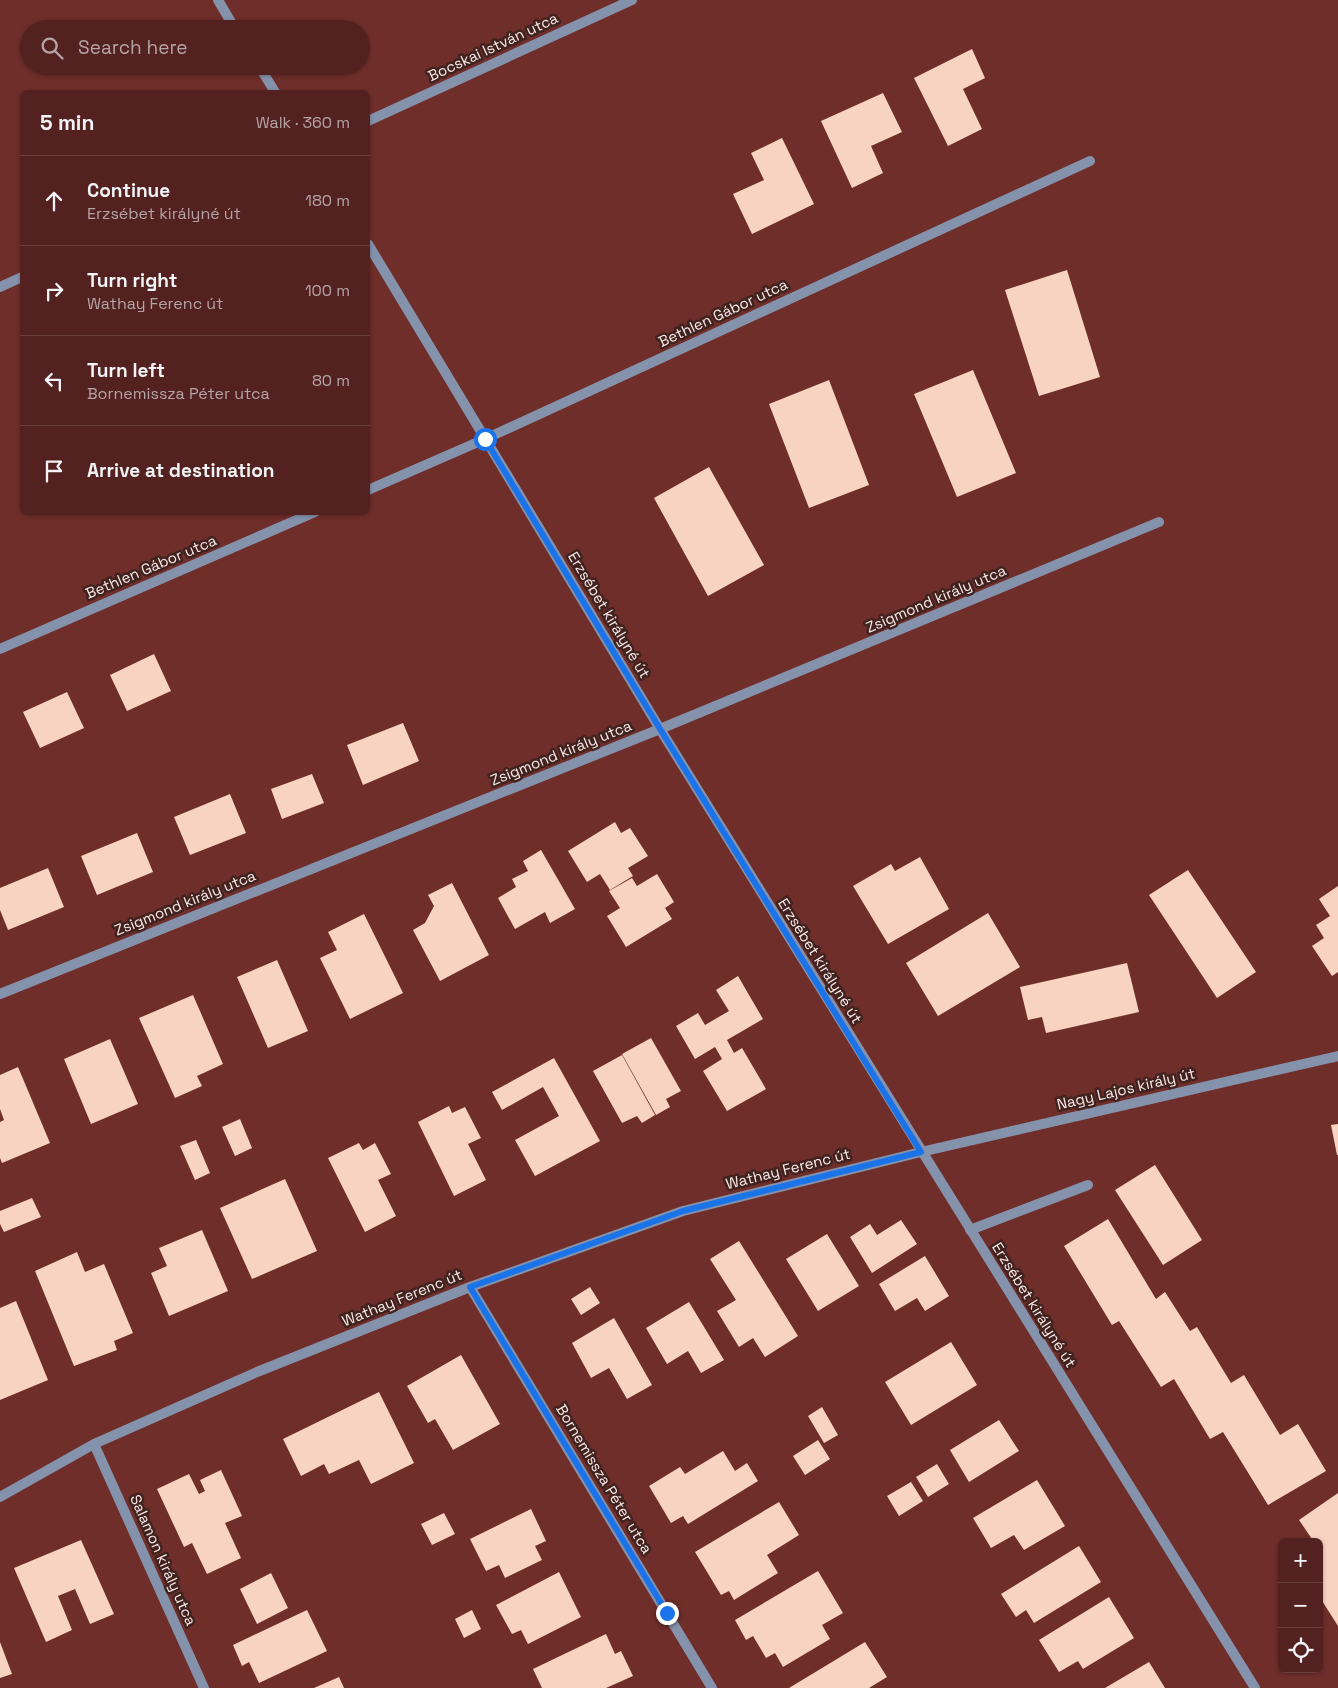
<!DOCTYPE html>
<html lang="en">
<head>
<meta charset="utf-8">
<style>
  :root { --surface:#532220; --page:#592a29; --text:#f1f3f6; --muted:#b5a4a5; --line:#693f3e }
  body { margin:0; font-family:"Space Grotesk",sans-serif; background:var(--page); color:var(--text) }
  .controls { position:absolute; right:15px; bottom:15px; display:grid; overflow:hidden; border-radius:8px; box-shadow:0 1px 4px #0004 }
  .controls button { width:45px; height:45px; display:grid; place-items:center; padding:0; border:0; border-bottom:1px solid var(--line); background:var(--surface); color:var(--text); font:25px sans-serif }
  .stop { position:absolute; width:15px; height:15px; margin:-11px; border:4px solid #1a73e8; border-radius:50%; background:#fff }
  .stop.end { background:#1a73e8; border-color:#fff; box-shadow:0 1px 5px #0008 }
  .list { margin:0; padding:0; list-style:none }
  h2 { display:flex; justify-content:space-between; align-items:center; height:65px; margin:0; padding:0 20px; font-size:21px }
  h2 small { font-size:16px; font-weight:400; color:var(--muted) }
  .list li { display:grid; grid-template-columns:32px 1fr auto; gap:15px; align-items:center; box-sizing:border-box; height:90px; padding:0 20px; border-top:1px solid var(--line) }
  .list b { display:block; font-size:19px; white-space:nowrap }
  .list p { margin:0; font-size:16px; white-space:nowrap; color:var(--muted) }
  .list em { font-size:16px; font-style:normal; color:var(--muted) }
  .icon { flex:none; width:28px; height:28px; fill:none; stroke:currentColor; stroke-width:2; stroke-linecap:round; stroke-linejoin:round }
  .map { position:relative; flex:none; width:1338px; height:1688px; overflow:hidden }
  .search { position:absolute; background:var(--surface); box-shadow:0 1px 4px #0004; left:20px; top:20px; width:350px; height:55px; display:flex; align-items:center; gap:12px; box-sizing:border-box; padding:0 18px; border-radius:28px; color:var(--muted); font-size:19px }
  .panel { position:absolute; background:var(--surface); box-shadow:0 1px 4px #0004; left:20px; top:90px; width:350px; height:425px; border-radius:8px }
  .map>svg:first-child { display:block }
</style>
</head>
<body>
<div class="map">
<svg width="1338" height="1688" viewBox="0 0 1338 1688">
  <rect width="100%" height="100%" fill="#6f2e2a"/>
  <path fill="#f8d3c1" d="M972,49L985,78L963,89L982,129L948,146L914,78Z
    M883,93L902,132L871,146L883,173L852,188L821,121Z
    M782,138L814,204L752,234L733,194L764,180L751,153Z
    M1067,270L1100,377L1039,396L1005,290Z
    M973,370L1016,473L957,497L914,394Z
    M829,380L869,485L809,508L769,404Z
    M709,467L764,565L708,596L654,498Z
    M154,654L171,691L127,711L110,675Z
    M67,692L84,728L40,748L23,712Z
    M403,723L419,761L363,785L347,745Z
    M312,774L324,803L282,819L271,789Z
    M230,794L246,833L190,855L174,817Z
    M615,822L621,833L630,828L648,856L628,868L633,876L610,890L600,874L587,882L568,851Z
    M137,833L153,872L97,895L81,856Z
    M541,850L575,909L550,923L545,912L515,929L498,898L516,887L512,879L528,871L523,861Z
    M920,857L949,909L888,944L853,886L891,864L895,871Z
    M48,868L64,907L8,930L0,910V888Z
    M1188,870L1256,972L1217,998L1149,895Z
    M657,874L674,902L665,908L672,919L626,947L607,916L620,908L609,891L632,878L637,886Z
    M452,883L489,955L440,981L413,930L425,923L434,906L428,895Z
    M1338,886V972L1332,976L1312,946L1324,938L1316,925L1330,916L1319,899Z
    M988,913L1020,967L938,1016L906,963Z
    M364,914L403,993L350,1019L320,958L337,950L328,932Z
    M277,960L308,1031L268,1048L237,977Z
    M1127,963L1139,1012L1046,1033L1042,1017L1028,1020L1020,987Z
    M738,976L763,1019L727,1040L734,1053L742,1048L766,1089L727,1111L703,1071L722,1059L715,1047L695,1059L676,1026L698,1013L705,1025L729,1011L716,990Z
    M193,995L223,1064L197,1076L202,1086L175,1098L139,1018Z
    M651,1038L681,1091L666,1099L670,1107L656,1115L622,1054Z
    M110,1039L138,1104L91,1124L64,1059Z
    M622,1055L655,1115L642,1123L637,1116L622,1123L593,1071Z
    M554,1058L600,1141L535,1176L515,1140L559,1116L543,1087L502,1110L492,1092Z
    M18,1067L50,1143L2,1163L0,1158V1122L4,1120L0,1109V1075Z
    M449,1106L452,1113L465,1107L481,1138L468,1144L486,1180L454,1196L418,1122Z
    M240,1119L252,1148L235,1156L222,1127Z
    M1338,1124V1155H1337L1331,1125Z
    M196,1140L210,1173L195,1180L180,1146Z
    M359,1143L363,1150L375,1143L391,1174L378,1180L396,1216L365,1232L328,1158Z
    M1155,1165L1202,1240L1163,1265L1115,1190Z
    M285,1179L317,1251L252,1279L220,1208Z
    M32,1198L41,1217L4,1232L0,1224V1211Z
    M1108,1219L1156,1299L1165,1292L1190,1331L1197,1327L1231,1383L1244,1375L1280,1435L1298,1424L1326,1471L1268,1505L1223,1432L1210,1439L1174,1379L1161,1387L1119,1321L1112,1325L1064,1246Z
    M901,1220L917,1244L872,1273L850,1237L870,1224L877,1235Z
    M202,1230L228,1291L169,1316L151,1273L167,1266L159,1248Z
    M827,1234L859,1286L818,1311L786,1259Z
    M739,1241L798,1336L765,1357L753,1338L739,1347L717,1311L736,1300L710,1259Z
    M77,1252L85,1272L104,1264L133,1333L114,1341L117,1350L74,1366L35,1271Z
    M925,1256L949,1296L925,1311L917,1298L895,1311L879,1284Z
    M590,1287L600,1303L581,1315L571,1299Z
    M16,1301L48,1380L0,1400V1308Z
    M689,1302L724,1360L701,1373L688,1351L667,1364L646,1328Z
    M614,1318L652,1385L627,1399L609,1368L591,1378L572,1343Z
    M951,1342L977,1385L911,1425L885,1382Z
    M461,1355L500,1424L453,1450L435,1419L428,1423L407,1386Z
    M379,1392L414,1463L371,1484L359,1460L329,1474L324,1464L301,1476L283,1439Z
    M822,1407L838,1435L824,1443L808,1416Z
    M999,1420L1019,1451L969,1482L950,1450Z
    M818,1440L830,1459L805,1475L793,1456Z
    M723,1451L735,1471L747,1463L758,1481L688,1524L683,1516L671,1523L649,1486L680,1467L685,1474Z
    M937,1464L949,1484L928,1497L916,1477Z
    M221,1470L242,1516L225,1523L241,1558L207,1574L192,1543L184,1547L157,1489L189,1474L199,1494L205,1491L200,1480Z
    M1037,1480L1065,1526L1024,1550L1014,1535L991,1548L973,1518Z
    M911,1482L923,1501L899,1516L887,1496Z
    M1338,1493V1626L1319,1596V1542H1314L1299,1520Z
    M779,1502L799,1535L767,1555L778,1573L734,1600L729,1591L721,1595L695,1552Z
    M531,1509L546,1541L535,1546L542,1560L505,1578L499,1565L486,1571L470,1539Z
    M444,1513L455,1534L432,1545L421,1524Z
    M81,1540L114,1614L90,1624L75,1589L58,1596L72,1630L46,1642L14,1568Z
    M1079,1546L1101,1582L1034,1623L1026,1610L1016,1617L1001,1594Z
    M818,1571L843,1613L822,1625L830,1639L783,1667L775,1653L766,1658L753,1636L746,1640L735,1620Z
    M559,1572L581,1617L528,1644L521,1630L512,1634L496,1605Z
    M271,1573L288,1608L257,1624L240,1589Z
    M1109,1597L1134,1638L1083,1669L1078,1661L1059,1672L1039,1640Z
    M307,1610L327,1651L259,1683L249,1662L242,1666L233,1645Z
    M472,1610L481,1629L464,1638L455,1619Z
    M606,1634L615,1654L621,1651L633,1676L606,1688H542L533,1669Z
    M0,1642L12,1674L0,1678Z
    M865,1642L887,1677L869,1688H789Z
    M1149,1662L1165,1688H1105Z
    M339,1677L344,1688H314Z"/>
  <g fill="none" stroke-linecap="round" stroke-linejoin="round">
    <path stroke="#8592ac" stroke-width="10" d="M970,1230L1088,1185"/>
    <path stroke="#8592ac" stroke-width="10" d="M218,0L235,29
      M259,66L275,92
      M368,121L632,0
      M368,244L660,729L1255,1688
      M0,287L22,277
      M368,490L485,439L1090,161
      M0,649L315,512
      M0,994L660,729L1159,522
      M470,1287L712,1688
      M94,1444L204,1688
      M0,1497L94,1444L257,1372L470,1287L683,1211L921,1152L1338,1056"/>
  </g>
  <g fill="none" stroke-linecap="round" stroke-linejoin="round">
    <path stroke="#1a73e8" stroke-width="6" d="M485,439L660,729L921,1152L683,1211L470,1287L667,1613"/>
  </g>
  <g text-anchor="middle" stroke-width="5" stroke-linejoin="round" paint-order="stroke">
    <g font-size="15" fill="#fbeae8" stroke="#40221f">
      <text transform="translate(493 47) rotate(-25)" y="5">Bocskai István utca</text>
      <text transform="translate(723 313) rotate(-25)" y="5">Bethlen Gábor utca</text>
      <text transform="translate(151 567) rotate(-23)" y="5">Bethlen Gábor utca</text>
      <text transform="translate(936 599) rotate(-23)" y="5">Zsigmond király utca</text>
      <text transform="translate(609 615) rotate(59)" y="5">Erzsébet királyné út</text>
      <text transform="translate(561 753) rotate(-22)" y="5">Zsigmond király utca</text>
      <text transform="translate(185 903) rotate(-22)" y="5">Zsigmond király utca</text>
      <text transform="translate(820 961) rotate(58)" y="5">Erzsébet királyné út</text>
      <text transform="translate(1126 1089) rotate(-13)" y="5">Nagy Lajos király út</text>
      <text transform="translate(788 1169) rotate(-14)" y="5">Wathay Ferenc út</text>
      <text transform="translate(402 1298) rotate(-22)" y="5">Wathay Ferenc út</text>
      <text transform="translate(1034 1305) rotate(58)" y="5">Erzsébet királyné út</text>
      <text transform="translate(604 1479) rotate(59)" y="5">Bornemissza Péter utca</text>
      <text transform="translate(163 1560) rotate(66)" y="5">Salamon király utca</text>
    </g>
  </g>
</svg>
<div class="controls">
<button>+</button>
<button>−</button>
<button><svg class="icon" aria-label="locate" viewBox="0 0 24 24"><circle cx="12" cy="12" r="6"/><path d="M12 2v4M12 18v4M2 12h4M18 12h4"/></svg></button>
</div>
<div class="stop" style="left:485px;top:439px"></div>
<div class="stop end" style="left:667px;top:1613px"></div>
<div class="search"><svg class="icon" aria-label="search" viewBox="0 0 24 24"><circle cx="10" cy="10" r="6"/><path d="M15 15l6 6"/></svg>Search here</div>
<section class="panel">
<h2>5 min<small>Walk · 360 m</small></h2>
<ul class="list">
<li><svg class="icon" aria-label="ahead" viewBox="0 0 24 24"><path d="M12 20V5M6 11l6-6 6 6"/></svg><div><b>Continue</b><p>Erzsébet királyné út</p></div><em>180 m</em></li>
<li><svg class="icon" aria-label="right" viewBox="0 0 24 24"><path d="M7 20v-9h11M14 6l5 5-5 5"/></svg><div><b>Turn right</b><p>Wathay Ferenc út</p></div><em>100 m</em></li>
<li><svg class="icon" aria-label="left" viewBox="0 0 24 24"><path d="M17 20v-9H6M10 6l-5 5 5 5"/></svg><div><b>Turn left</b><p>Bornemissza Péter utca</p></div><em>80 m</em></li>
<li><svg class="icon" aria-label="arrive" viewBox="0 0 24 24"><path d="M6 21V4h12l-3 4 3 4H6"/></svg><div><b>Arrive at destination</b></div></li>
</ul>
</section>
</div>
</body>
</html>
